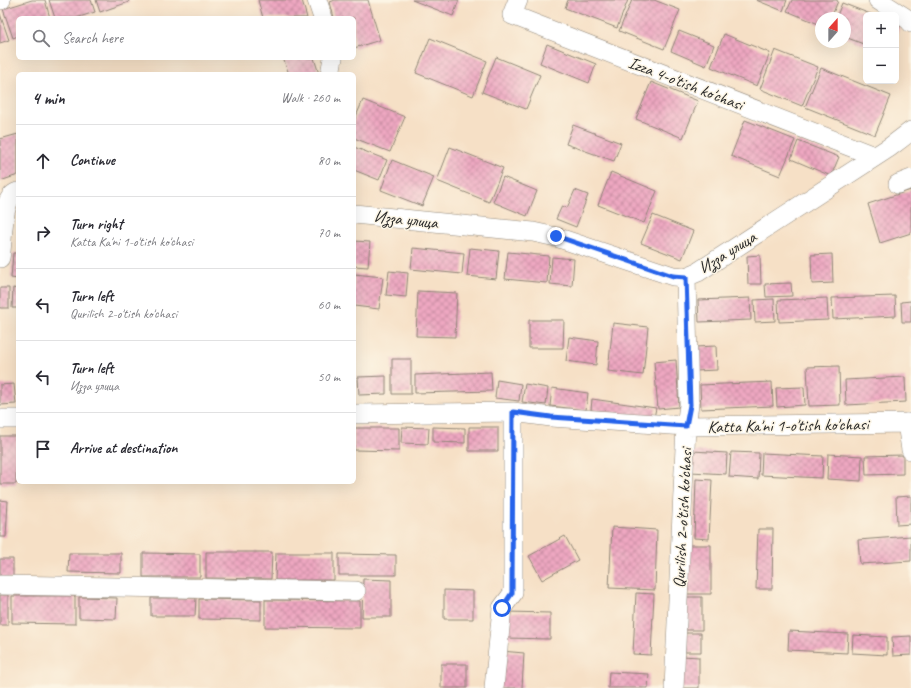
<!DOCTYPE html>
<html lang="en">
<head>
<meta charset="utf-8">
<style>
  :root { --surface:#fff; --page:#f2f2f3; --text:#2b2b33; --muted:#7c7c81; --line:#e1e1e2 }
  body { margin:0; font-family:Caveat,sans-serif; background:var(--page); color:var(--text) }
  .controls { position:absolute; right:12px; top:12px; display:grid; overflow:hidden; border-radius:6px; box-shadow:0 4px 16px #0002 }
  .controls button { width:36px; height:36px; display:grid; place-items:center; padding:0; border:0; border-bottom:1px solid var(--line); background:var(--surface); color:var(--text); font:20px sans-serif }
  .compass { position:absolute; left:815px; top:12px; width:36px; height:36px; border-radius:50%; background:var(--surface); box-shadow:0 4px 16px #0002; rotate:21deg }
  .stop { position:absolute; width:12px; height:12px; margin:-9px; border:3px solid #2563eb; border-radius:50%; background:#fff }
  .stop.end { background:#2563eb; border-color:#fff; box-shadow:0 1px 4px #0008 }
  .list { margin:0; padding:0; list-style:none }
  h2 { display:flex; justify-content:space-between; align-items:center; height:52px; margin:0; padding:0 16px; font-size:17px }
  h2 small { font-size:13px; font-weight:400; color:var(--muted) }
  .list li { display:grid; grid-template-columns:26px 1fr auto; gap:12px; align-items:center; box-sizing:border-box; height:72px; padding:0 16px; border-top:1px solid var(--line) }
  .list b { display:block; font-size:15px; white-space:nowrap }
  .list p { margin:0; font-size:13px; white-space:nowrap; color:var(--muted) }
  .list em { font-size:13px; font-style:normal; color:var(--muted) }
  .icon { flex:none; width:22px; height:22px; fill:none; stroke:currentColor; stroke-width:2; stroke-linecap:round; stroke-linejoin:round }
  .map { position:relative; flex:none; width:911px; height:688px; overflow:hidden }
  .search { position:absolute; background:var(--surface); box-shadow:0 4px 16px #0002; left:16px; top:16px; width:340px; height:44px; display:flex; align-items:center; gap:10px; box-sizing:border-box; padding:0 14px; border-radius:6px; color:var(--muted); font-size:15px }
  .panel { position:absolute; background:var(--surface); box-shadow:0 4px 16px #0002; left:16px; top:72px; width:340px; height:412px; border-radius:6px }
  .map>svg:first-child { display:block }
</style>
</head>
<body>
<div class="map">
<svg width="911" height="688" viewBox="0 0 911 688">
  <defs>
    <pattern id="building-cross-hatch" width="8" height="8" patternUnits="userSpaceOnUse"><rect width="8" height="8" fill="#eea7c1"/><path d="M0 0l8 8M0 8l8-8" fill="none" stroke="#c1889d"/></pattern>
  </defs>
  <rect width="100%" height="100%" fill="#fcf5e5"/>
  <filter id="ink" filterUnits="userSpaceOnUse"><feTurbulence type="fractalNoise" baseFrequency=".025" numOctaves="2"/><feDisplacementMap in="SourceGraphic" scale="8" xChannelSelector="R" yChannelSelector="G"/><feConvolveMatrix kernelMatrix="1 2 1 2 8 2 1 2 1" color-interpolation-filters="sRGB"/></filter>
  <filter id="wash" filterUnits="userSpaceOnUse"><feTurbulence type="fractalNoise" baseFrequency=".012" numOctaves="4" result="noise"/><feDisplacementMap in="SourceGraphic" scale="16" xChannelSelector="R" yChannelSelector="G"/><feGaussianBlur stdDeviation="0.9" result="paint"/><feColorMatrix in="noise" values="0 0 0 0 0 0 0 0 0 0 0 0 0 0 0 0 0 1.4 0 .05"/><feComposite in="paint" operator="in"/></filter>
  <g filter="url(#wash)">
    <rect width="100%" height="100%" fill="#f6e0c6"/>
    <g id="blocks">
      <path fill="url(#building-cross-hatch)" d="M32,0H45L50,18H18V36L13,38L3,9Z
        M49,0H91L95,12L76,18H55Z
        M96,0H128L129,2L100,12Z
        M258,0H302L307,18H263Z
        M335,0H368L380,40L354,48V18H334L330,2Z
        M412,0H459L453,16Z
        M568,0H628L617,28L565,8Z
        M632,0H654L680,10L664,49L619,31Z
        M756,0H787L783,11Z
        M792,0H836L838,1L831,18H821V25L787,11Z
        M842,3L873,15H866V45L845,37V18H836Z
        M0,14L9,40L0,43Z
        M896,24L900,26L896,35Z
        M679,31L714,45L706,66L671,51Z
        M724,34L770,53L757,86L711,67Z
        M430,38L487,61L473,96L416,73Z
        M547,44L596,64L589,83L540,63Z
        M775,50L818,67L802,106L760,89Z
        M496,57L540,75L526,109L482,92Z
        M283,58H314L319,74H289Z
        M821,68L891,96L875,135L805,107Z
        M651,82L698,101L683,138L636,119Z
        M363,100L405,117L390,152L354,138V121Z
        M745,120L795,140L780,176L731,156Z
        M573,125L621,143L614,161L566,144Z
        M18,134V175L0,181V139Z
        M798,141L839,157L831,176L791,159Z
        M354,147L387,160L379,180L354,170Z
        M450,147L503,168L489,202L437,181Z
        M392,160L434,177L422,206L381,190Z
        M611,172L657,191L644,223L598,205Z
        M503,177L537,191L527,216L493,202Z
        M575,190L588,195L576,227L556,219L562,206L567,208Z
        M911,190V233L880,243L868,204Z
        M653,215L693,231L682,259L641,243Z
        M354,241L370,242L368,267L354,266Z
        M413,248L464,253L462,274L411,269Z
        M470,248L499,251L496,279L467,276Z
        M508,252L549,256L547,283L505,279Z
        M13,253H18V279L11,278Z
        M832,254L833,283L812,284L811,255Z
        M760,255L761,284H748L747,256Z
        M552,257L574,259L572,286L550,284Z
        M389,271L408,273L406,297L386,295Z
        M354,274L383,277L379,309L354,306Z
        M791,283L792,296L766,297L765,284Z
        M0,288H9V308H0Z
        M13,288L18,289V308H12Z
        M418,291L457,293L455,337L416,336Z
        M895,296L896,316L833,319L832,298Z
        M750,298L751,320L699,322L698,300Z
        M827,298L828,320L779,322L778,300Z
        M774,299L775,321L755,322L754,300Z
        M911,301V322H902L901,302Z
        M529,320H564L563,348H529Z
        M613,323L648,327L643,375L608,371Z
        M569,337L598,341L596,365L566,361Z
        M716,346L717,370L696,371L695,347Z
        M392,359H411V394H392Z
        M676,360L679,407L658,409L654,362Z
        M839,366L840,405L809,406L807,367Z
        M491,372L492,391L415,393V375Z
        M386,376V394L359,395L358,377Z
        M905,377L906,402L846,405L845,380Z
        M497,380L521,384L519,401L495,398Z
        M772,382L773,406L701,409L700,385Z
        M14,384L16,404L0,405V385Z
        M525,384L548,388L546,405L522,402Z
        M804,387L805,405L777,407L776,388Z
        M552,388L588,393L586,410L550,406Z
        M592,399L656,408L654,418L591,410Z
        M402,427L429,428L428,444L401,443Z
        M433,427L465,428V443L433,442Z
        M469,427H498V451H469Z
        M354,428H399V451L354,450Z
        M0,436H17L16,484H0Z
        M692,451L727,453L726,474L691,472Z
        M731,452L759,453L758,479L729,477Z
        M762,453L823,456L822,478L761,475Z
        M828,454L862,456L861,481L827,479Z
        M903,455V474L866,475L865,456Z
        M696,479L712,480L709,539L694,538Z
        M911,496V524L897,525L896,497Z
        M0,500L8,501L6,537H0Z
        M612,527L657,530L655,590L609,588Z
        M758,529H773L772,589H756Z
        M565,536L578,560L542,580L529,556Z
        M911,536V561L860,564L858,540Z
        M687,545H711V594H686Z
        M206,552H272L271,579L206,578Z
        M69,553H121V573L68,572Z
        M143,553L200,554V577H143Z
        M276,553H334V580H275Z
        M339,554L396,555V575H339Z
        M0,559H13V579H0Z
        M363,579L391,580V617H362Z
        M444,590L473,591V619H444Z
        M636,593L654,594L651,655L633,654Z
        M0,595H8V625H0Z
        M12,596H75V624L12,623Z
        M79,597L117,598L116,619L79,618Z
        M686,597H702V630H686Z
        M151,598H196L195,616H151Z
        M199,599L261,600V620L199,619Z
        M265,600L360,601V628L265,627Z
        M507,612L550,613V639L506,638Z
        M789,631L848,634L847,653L788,650Z
        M685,633H701V652H685Z
        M853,635L887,637V655L852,653Z
        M911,636V655L893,656L892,637Z
        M501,651L524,653L522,688H499Z
        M682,656L699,657V688H681Z
        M441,664H467V688H441Z
        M609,672L649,674L648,688H608Z"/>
    </g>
  </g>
  <g filter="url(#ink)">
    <use href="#blocks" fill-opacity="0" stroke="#908678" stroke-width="1"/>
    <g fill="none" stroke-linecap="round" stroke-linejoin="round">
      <g stroke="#908678" stroke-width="20">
        <path id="minor" d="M0,0H1
          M317,0L323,18
          M518,0L512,15L874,156
          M878,0L909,20L911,23
          M330,74L333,58
          M898,184L911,179
          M354,214L533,232L556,237L673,276L686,277L698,272L890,147L911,131
          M0,258C4,240 0,197 18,192
          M354,414L513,412L551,417L686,426L911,423
          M0,419H18
          M907,423L911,450
          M0,585L356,591
          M494,688L502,608L513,593V412
          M674,688L686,426L689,405L686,277"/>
      </g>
      <use href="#minor" stroke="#fff" stroke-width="19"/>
    </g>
  </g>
  <g fill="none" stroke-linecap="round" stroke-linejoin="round" filter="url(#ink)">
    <path stroke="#2563eb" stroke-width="5" d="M502,608L512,593L513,412L551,417L686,426L690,405L686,277L673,276L556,236"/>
  </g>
  <g text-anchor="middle" stroke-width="3" stroke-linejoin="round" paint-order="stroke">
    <g font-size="17" fill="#2b2b2b" stroke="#fcf5e5">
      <text transform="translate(686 83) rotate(21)" y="6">Izza 4-o'tish ko'chasi</text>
      <text transform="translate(406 219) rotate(6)" y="6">Изза улица</text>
      <text transform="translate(727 252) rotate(-32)" y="6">Изза улица</text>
      <text transform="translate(788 425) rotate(-1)" y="6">Katta Ka'ni 1-o'tish ko'chasi</text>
      <text transform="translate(682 518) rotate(-87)" y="6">Qurilish 2-o'tish ko'chasi</text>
    </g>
  </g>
</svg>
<div class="controls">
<button>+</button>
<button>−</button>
</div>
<svg class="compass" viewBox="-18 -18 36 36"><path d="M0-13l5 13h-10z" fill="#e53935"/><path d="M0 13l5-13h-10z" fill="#7c7c81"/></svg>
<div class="stop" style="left:502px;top:608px"></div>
<div class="stop end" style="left:556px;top:236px"></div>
<div class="search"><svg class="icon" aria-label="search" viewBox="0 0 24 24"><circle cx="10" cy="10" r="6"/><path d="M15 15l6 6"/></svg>Search here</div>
<section class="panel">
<h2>4 min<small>Walk · 260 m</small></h2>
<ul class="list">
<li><svg class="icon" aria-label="ahead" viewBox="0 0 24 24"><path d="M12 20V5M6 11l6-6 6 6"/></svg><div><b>Continue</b></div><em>80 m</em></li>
<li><svg class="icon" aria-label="right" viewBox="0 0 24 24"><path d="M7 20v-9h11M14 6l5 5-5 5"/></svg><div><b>Turn right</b><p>Katta Ka'ni 1-o'tish ko'chasi</p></div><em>70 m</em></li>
<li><svg class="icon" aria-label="left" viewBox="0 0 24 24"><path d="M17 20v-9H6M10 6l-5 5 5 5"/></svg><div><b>Turn left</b><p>Qurilish 2-o'tish ko'chasi</p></div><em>60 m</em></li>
<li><svg class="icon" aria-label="left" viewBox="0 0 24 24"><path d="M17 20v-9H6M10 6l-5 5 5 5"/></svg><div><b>Turn left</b><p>Изза улица</p></div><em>50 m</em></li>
<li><svg class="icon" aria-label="arrive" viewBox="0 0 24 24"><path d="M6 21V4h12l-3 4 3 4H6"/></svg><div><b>Arrive at destination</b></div></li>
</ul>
</section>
</div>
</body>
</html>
